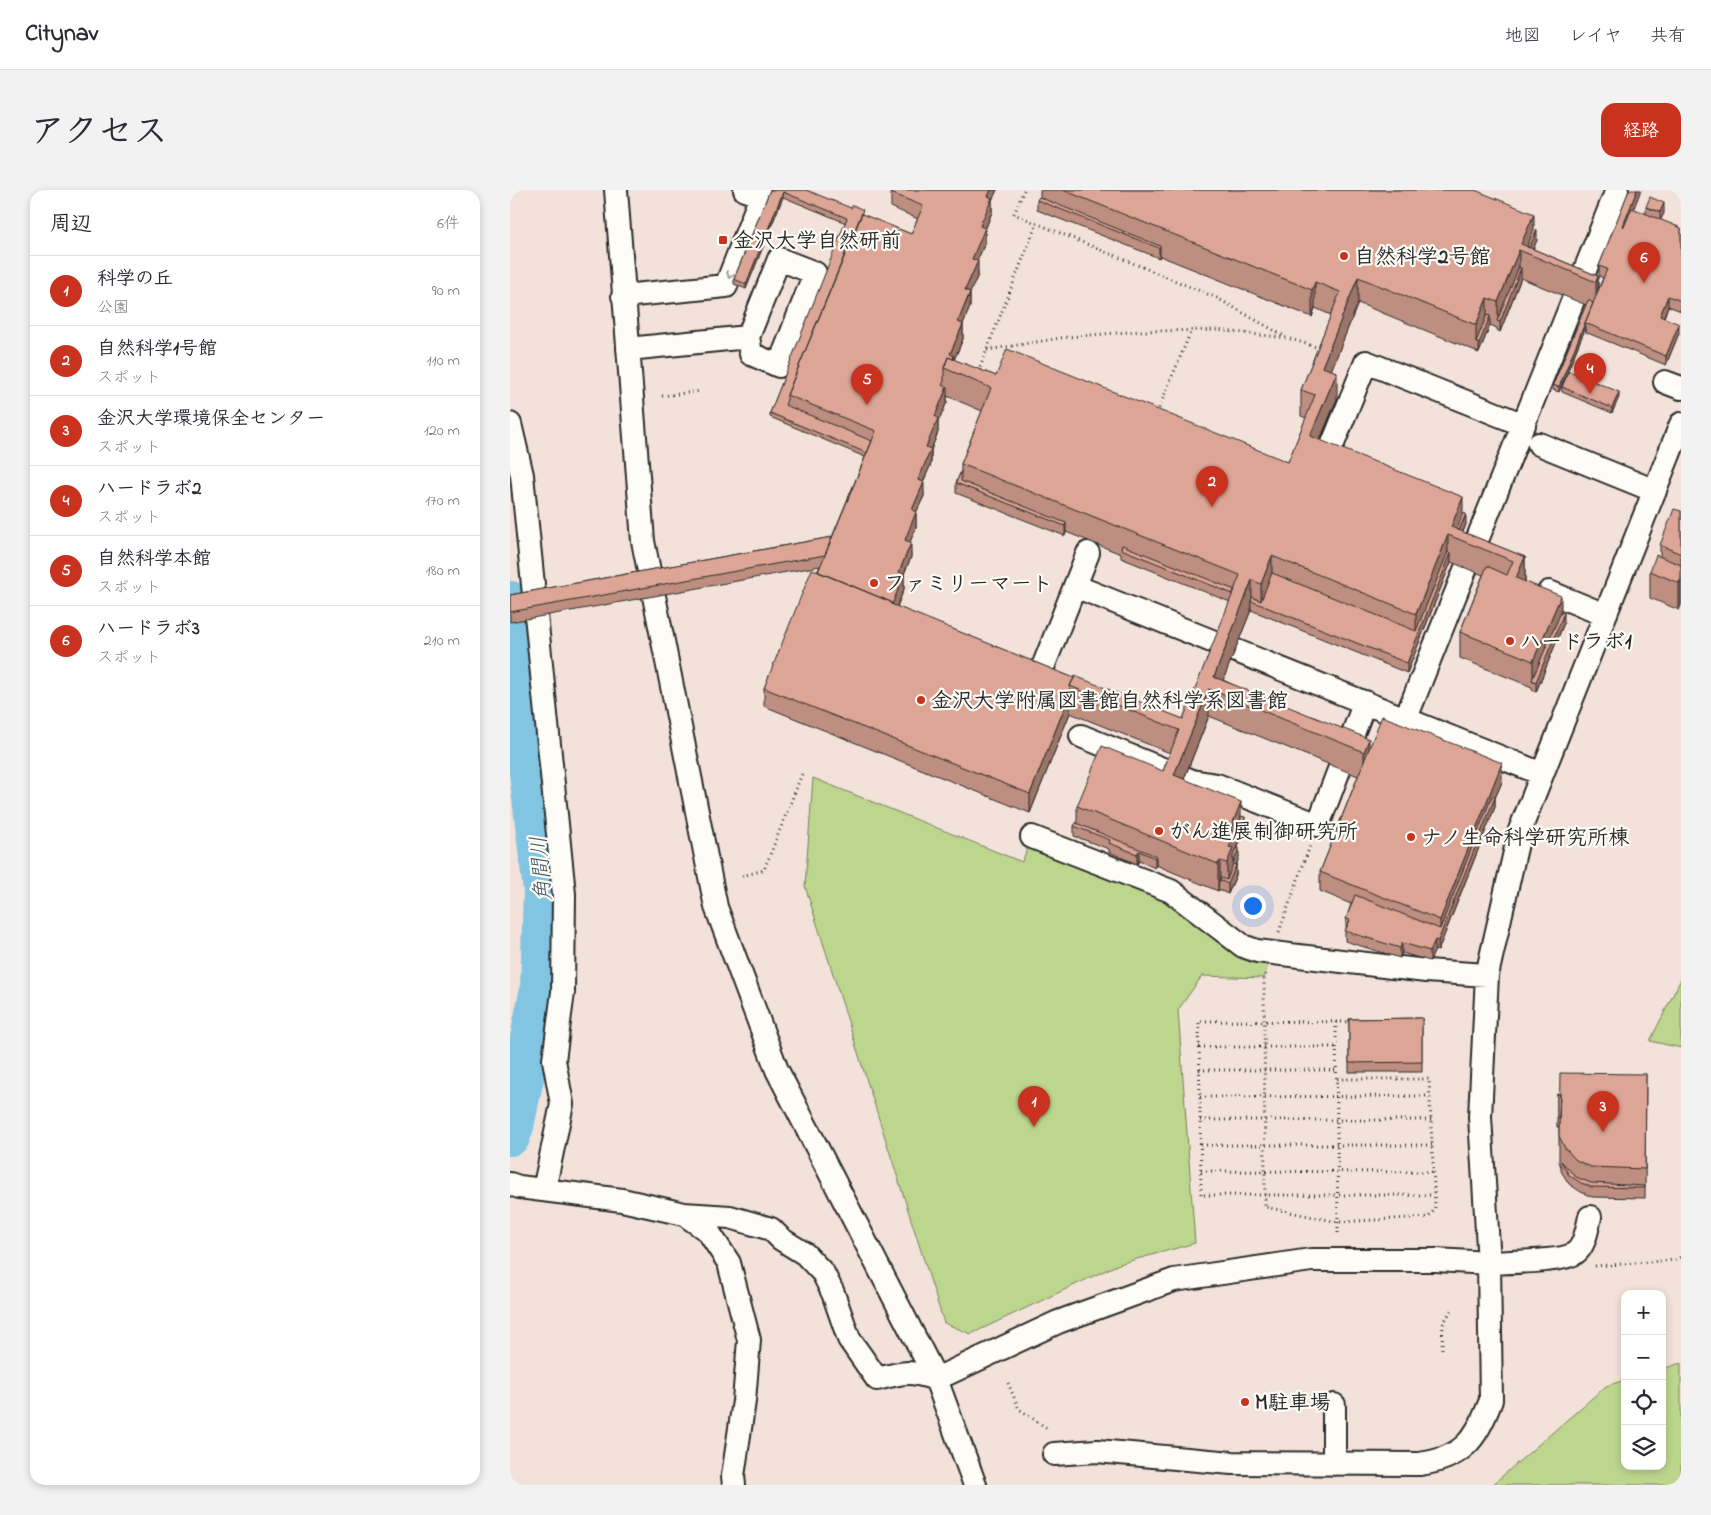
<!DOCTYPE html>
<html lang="ja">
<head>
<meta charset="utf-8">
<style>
  :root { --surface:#fff; --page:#f2f2f3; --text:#2b2b33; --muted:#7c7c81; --line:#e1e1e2; --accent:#c8321e }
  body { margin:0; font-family:"Indie Flower","Klee One",sans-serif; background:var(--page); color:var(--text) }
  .controls { position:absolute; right:15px; bottom:15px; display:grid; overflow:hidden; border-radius:10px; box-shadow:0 2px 8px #0003 }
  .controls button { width:45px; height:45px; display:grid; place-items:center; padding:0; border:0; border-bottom:1px solid var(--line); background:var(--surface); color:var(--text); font:25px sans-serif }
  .you { position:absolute; left:742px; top:715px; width:18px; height:18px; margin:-12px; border:4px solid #fff; border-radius:50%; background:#1a73e8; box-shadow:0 0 0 8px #1a73e833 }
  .badge { display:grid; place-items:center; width:32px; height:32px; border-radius:50%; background:var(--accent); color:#fff; font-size:16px; font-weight:700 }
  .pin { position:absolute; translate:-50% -41px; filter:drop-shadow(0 1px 2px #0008) }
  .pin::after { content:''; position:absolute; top:26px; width:18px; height:15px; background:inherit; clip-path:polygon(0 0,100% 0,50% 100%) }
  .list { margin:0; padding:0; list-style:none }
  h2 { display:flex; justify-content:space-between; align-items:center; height:65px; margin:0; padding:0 20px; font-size:21px }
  h2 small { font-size:16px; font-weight:400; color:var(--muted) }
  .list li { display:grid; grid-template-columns:32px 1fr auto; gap:15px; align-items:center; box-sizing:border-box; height:70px; padding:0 20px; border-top:1px solid var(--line) }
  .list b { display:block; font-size:19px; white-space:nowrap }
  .list p { margin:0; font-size:16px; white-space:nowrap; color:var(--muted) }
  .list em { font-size:16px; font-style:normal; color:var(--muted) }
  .icon { flex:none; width:28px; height:28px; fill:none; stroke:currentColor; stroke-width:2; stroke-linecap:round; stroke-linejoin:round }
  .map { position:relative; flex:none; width:1171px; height:1295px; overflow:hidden; border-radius:15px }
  header { display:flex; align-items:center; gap:30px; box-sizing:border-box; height:70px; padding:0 25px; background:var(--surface); border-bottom:1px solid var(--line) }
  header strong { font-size:24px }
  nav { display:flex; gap:28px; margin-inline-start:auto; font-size:18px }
  .intro { display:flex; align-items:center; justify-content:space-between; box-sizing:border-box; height:120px; padding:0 30px }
  h1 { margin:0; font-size:35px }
  .button { padding:12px 22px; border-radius:15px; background:var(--accent); color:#fff; font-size:18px; font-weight:700 }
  main { display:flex; gap:30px; padding:0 30px }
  aside { flex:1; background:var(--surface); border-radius:15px; box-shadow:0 2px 8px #0003 }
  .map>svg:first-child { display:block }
</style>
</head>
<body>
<header>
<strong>Citynav</strong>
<nav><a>地図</a><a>レイヤ</a><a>共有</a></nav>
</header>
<div class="intro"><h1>アクセス</h1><a class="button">経路</a></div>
<main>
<aside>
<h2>周辺<small>6件</small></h2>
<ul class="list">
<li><span class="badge">1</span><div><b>科学の丘</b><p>公園</p></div><em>90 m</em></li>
<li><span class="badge">2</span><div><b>自然科学1号館</b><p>スポット</p></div><em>110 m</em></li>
<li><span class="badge">3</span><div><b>金沢大学環境保全センター</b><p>スポット</p></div><em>120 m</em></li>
<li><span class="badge">4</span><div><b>ハードラボ2</b><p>スポット</p></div><em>170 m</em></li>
<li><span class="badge">5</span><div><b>自然科学本館</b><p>スポット</p></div><em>180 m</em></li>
<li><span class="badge">6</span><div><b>ハードラボ3</b><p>スポット</p></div><em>210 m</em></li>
</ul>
</aside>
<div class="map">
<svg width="1171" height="1295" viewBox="0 0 1171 1295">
  <rect width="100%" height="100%" fill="#f3e2da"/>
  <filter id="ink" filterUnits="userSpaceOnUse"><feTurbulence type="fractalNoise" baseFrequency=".02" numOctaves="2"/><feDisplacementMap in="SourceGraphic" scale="10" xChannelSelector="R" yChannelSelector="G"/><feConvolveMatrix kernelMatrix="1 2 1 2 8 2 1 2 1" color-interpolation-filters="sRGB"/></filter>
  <g filter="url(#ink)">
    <path fill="#bcd68e" stroke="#74805c" d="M303,588L512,672L522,647L661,701L761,763L754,788L692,786L668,820L685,1053L609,1074L461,1144L434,1133L295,696Z
      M1171,789V858L1140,851Z
      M1171,1173V1295H982L1096,1196L1115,1190V1276H1152V1179Z"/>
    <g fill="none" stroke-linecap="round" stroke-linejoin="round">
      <path stroke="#81c5e2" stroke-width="42" d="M0,412L34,701L31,799L3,936L0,945"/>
      <g stroke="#2b2b2b" stroke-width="26">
        <path id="minor" d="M106,0L133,351L206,717L267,880L426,1189L465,1295
          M113,106L216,96L251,6L235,0
          M118,159L238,147L269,69L305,83L269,176L241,164L238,147
          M1155,192L1171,198
          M0,234L12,285L54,704L53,802L44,870L52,914L34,1000
          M1029,254L1145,301
          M813,278L856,172L1014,235
          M565,396L1032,584
          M1039,402L1095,425
          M533,477L578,363
          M896,528L1107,0
          M571,546L682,591L707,595L808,635L855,512
          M522,647L661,701L733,756L747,761L916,781L977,785
          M0,994L9,997L112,1010L174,1024L220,1027L261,1039L271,1049L295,1064L313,1083L323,1103L339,1149L367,1189C394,1182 399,1180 426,1189L548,1132L664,1090L801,1070H926L979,1073L970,927L977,785L1010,640L1171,234
          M174,1024L198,1041L219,1073L239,1150L234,1211L223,1286L224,1295
          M824,1215V1274
          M544,1264L587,1261L722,1273L909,1274C952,1269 967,1249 981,1210L979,1073C995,1072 1054,1072 1065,1063C1075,1056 1077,1039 1080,1027"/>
      </g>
      <path stroke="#2b2b2b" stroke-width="3" stroke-dasharray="1 4" stroke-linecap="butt" d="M514,0L504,24L707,108L774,146
        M477,160L557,147L631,141L707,140L777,148L810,158
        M468,182L527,33
        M152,206L191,201
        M647,223L681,141
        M232,686L254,680L292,584
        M769,742L800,656
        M756,784L754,788L755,1017L828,1032L919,1027L925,1019L919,889H827
        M826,832L828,1047
        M842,832L689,831L691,1005H924
        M689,857H826
        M689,880H827
        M690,907L919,906
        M690,930H921
        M691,955H922
        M691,981L923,982
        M1085,1076L1165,1070L1171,1067
        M932,1159L933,1134L943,1117
        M498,1193L509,1219L538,1239"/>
      <use href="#minor" stroke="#fdfcf7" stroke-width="22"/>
    </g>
    <path fill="#be8e80" stroke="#2b2b2b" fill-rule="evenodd" d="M260,0H296L353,25L401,44L408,29L381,17V3L382,0H487L482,10V22L475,40V53L467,71L468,85L460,102V117L453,134V149L444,170L486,186L778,272L796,228L791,226V200L821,125L805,118L802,127L650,66L649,68L527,20V10L530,8V0H965L1024,41L1027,50L1023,59L1088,86V100L1093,88L1089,86V76L1124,19L1136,24V17L1154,23L1150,30L1171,38V121L1158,116L1154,128L1169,143L1156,175L1075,142V139L1049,202L1043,200V195L1076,115L1011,88L990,142L987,140V138L980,135L969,163L966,162V161L848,113L821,180L827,209L810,250L953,324L956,334L953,342L1015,367V392L1051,423L1054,433L1026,502L1022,500V497L950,468V442L973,385L941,372L897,483L741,420L713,490L859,557L992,592L985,608V617L928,761L925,760L920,771L892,763L890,768L835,751V741L836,739V729L841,714L810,701V682L848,586L699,526L674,589L731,626L735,637L727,658L729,667L726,676V685L718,704L709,700L708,701L646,675L645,678L629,671L627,674L599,662V659L564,646V636L567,633V616L653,581L660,563L560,523L520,623L254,516V498L310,376L0,432V405L322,347L355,267L260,227V223L336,33L273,7L236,99L224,94V89ZM437,206L472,221L451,274V281L446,293V303L555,346L556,342L611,364V368L720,412L673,529L564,488L387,417L394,399V384L401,367L400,352L406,337V323L414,306L413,292L421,274V260L428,242V232L437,212Z
      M1052,197L1109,207L1102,223L1052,202Z
      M1171,321V415L1169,420L1140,408V381L1150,366V355Z
      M912,828V882H839V829Z
      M1136,884L1135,1008L1082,1007L1071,1002L1059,994L1051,981V977L1049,972V937H1047V904Z"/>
    <path fill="#9b7468" stroke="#2b2b2b" d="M481,0H487L482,10V22L475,40V53L462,83V69L478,6Z
      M1127,0H1131L1113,46V36Z
      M273,2V7L236,99V94Z
      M1154,13V23L1150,32V22Z
      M1024,24V47L1027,40V50L1021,65L1011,54Z
      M650,56V66L649,68V58Z
      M1009,60V84L1011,78V88L990,142V132L988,131V112Z
      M468,71V85L455,115V100Z
      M1088,86V113L1086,119V92Z
      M848,87V113L812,204V177Z
      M805,92V118L802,127V100Z
      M460,102V117L448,146V132Z
      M1158,106V116L1150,136V126Z
      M977,108V132L980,126V135L969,163V154L966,153V135Z
      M453,134V149L444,170V180L440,164Z
      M1075,134V139L1049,202V197Z
      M1169,134V143L1156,175V166Z
      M827,182V209L800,273V246Z
      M437,197V212L428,232V242L421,260V274L408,304V290L416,257L425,226Z
      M1109,202V207L1102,223V218Z
      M414,292V306L406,323V337L395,365V350L402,320Z
      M953,307V332L956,324V334L950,349L941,337Z
      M556,333V342L555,346V336Z
      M938,345V369L941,363V372L897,483V473L906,449V424Z
      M401,353V367L389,396V382Z
      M762,366V393L751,415V394Z
      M1015,367V394L1006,388Z
      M394,384V399L381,431V414Z
      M1171,389V415L1169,420V393Z
      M742,390V411H741V420L708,503L704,487Z
      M1051,406V431L1054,423V433L1026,502V492L1023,491V471Z
      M699,499V526L668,604L664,585Z
      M560,504V523L520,623V604Z
      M859,549V576L854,588V562Z
      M992,573V592L985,608V617L928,761V751L930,746V730Z
      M731,612V638L735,627V637L725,661L729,658V667L726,676V685L718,704V694L717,693V673L720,640Z
      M629,661V671L627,674V664Z
      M646,666V675L645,678V668Z
      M710,671V691L709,690L708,701V674Z
      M925,750V760L920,771V761Z
      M892,753V763L890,768V758Z"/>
    <path fill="#dda595" stroke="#2b2b2b" d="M260,0H296L341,18L343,15L353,20L277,205V210L275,215L362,251L357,263L260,223L337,28L273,2L236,94L224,89Z
      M382,0H481L478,6L482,8L470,36L475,38L462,69L468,71L455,100L460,102L448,132L453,134L440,164L444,166L443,169L438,167L434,178V191L432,195L437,197L425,226L428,228L416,257L421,259L408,290L414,292L402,320L406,322L395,350L401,353L389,382L394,384L382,415L381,412L308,382L366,241L277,205L352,24L401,44L413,16L381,3Z
      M553,0H965L1024,24L1011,54L1088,86L1086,92L1009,60L988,112L977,108L966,135L848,87L812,177L827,182L800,246L953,307L941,337L1015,367L1006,388L1051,406L1023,471L950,442L977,376L997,385L1003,371L938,345L906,424L762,366L751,394L742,390L704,487L859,549L854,562L699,499L664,585L731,612L720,640L725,642L719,657L723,658L717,673L710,671L708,674L567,616L592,556L653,581L669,540L560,496L565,486L673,529L730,385L451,274L481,198L434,178L438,167L486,186L497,159L778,272L805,205L791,200L830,102L805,92L802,100Z
      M1119,0H1127L1113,36L1114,37L1122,18L1171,38V111L1158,106L1150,126L1169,134L1156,166L1075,133L1097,79L1089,76Z
      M529,7L650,56L649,58L527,10Z
      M1140,7L1154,13L1150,22L1136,17Z
      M1024,39L1027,40L1019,58L1017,57Z
      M1009,77L1011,78L990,132L987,131Z
      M1078,110L1083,113L1049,197L1043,195Z
      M977,125L980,126L969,154L966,152Z
      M1059,181L1109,202L1102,218L1052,197Z
      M451,281V291L556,333L555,336L446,293Z
      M1164,319L1171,321V364L1150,355Z
      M953,323L956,324L949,340L947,339Z
      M322,347L315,365L0,422V405Z
      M612,355L725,400L723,404L611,359Z
      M938,362L941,363L897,473L741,411L742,407L751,411L762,383L906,441Z
      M1146,365L1171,375V389L1169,393L1140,381Z
      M302,379L381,412V414L564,488L560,496V504L520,604L254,498Z
      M1051,422L1054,423L1026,492L1022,490Z
      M872,526L992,573L930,730L810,682Z
      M982,606L985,607L928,751L925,750L920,761L892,753L890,758L835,741L840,730L836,729L845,705L930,739Z
      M731,626L735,627L725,652V643L731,629Z
      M566,633L646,666L645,668L629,661L627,664L599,653L600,650L564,636Z
      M726,658H729L723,673V666Z
      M723,674L726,675L718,694L709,690L710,688L717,690Z
      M912,828V872L839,873V829Z
      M1050,883L1136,884L1135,979L1081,977L1066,970L1055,958L1049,946Z
      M1047,904H1050L1049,927H1047Z
      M1051,971L1066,987L1081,993L1135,996V998L1082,997L1071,993L1059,985Z"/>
    <defs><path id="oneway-chevron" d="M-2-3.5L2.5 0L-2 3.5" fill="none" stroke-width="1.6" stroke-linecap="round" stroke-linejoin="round" transform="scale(1.25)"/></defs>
    <use stroke="#9e9e9b" href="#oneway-chevron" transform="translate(220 85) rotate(111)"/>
  </g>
  <g fill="#c8321e" stroke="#fdfcf7" stroke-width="2">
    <rect x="208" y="45" width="10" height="10" rx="2.5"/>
    <circle cx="834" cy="66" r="5"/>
    <circle cx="364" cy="393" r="5"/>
    <circle cx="1000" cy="451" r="5"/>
    <circle cx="411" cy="510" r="5"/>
    <circle cx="649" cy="641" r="5"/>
    <circle cx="901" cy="647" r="5"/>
    <circle cx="735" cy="1212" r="5"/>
  </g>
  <g text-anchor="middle" stroke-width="4.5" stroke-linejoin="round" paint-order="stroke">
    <g font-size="21" font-weight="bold" fill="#2b2b2b" stroke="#fdfcf7" text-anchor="start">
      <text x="223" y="57">金沢大学自然研前</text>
      <text x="844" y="73">自然科学2号館</text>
      <text x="374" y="400">ファミリーマート</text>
      <text x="1010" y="458">ハードラボ1</text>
      <text x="421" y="517">金沢大学附属図書館自然科学系図書館</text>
      <text x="659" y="648">がん進展制御研究所</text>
      <text x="911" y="654">ナノ生命科学研究所棟</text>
      <text x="745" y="1219">M駐車場</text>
    </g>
    <g font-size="22" font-style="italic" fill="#455962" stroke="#fdfcf7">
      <text transform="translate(30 679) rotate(-95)" y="8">角間川</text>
    </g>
  </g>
</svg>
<div class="controls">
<button>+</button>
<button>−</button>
<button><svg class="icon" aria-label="locate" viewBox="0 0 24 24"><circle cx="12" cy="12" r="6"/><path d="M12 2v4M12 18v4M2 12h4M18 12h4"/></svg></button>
<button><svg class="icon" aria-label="layers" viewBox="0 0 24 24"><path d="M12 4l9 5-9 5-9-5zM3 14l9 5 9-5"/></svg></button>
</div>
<div class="you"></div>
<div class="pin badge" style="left:524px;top:937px">1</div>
<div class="pin badge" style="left:702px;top:317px">2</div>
<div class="pin badge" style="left:1093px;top:942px">3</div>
<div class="pin badge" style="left:1080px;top:204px">4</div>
<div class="pin badge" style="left:357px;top:215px">5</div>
<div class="pin badge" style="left:1134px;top:93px">6</div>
</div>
</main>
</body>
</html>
